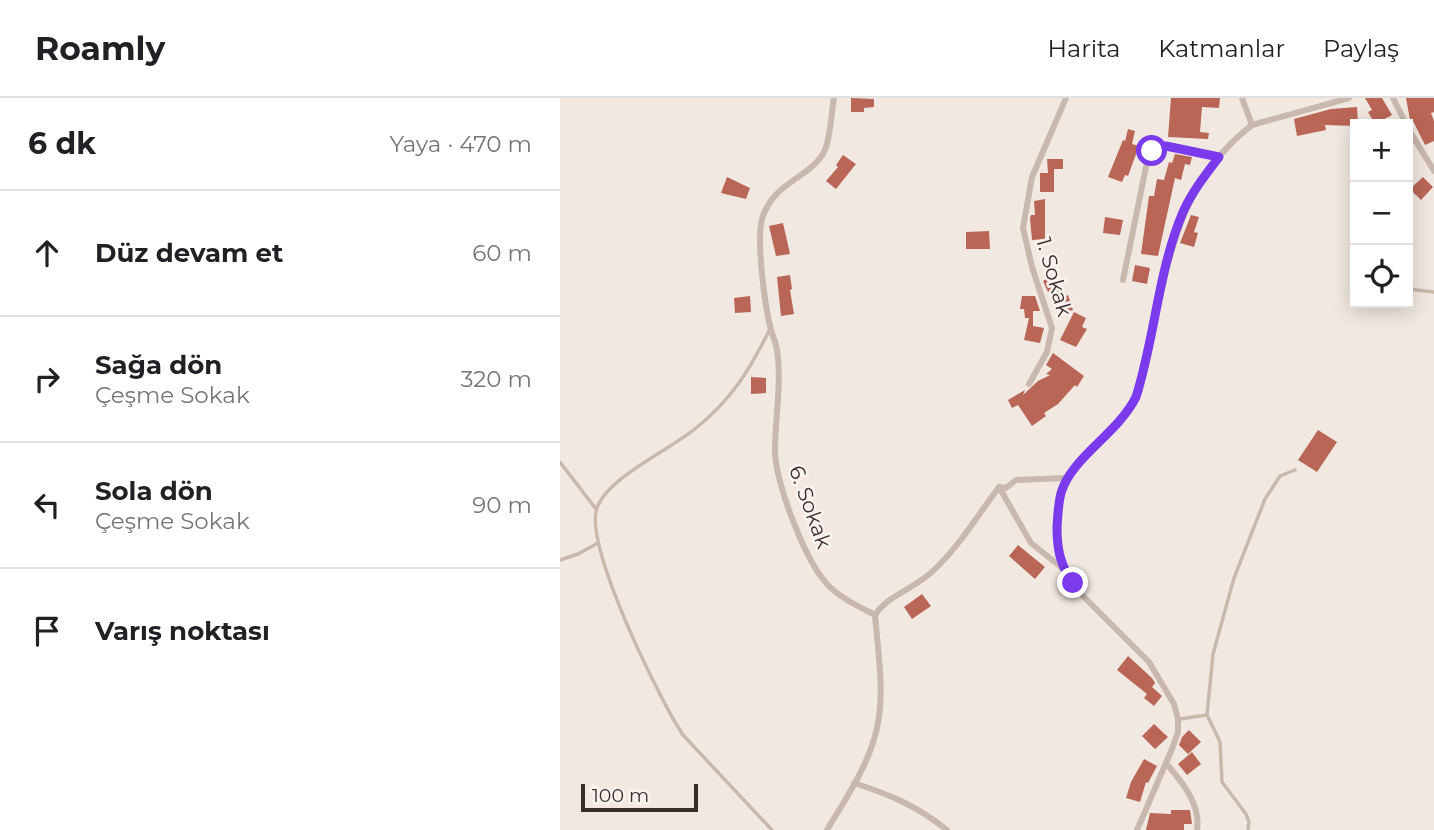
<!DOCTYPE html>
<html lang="tr">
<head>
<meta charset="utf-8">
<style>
  :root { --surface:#fff; --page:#f6f6f6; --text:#202124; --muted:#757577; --line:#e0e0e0 }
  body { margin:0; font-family:Montserrat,sans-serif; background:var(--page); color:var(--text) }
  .controls { position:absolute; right:21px; top:21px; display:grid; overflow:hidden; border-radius:0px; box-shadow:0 4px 18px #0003 }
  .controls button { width:63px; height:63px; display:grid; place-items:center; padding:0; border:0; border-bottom:2px solid var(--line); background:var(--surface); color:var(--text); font:35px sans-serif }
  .scale { position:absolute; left:21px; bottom:18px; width:117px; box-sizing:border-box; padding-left:7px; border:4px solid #382f2c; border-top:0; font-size:19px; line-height:24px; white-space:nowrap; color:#382f2c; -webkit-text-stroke:5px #f9f3ee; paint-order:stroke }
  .stop { position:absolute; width:21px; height:21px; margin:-16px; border:5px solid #7c3aed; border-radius:50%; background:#fff }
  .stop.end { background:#7c3aed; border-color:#fff; box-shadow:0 2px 7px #0008 }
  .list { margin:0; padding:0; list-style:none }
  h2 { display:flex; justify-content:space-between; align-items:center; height:91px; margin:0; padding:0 28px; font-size:30px }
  h2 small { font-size:23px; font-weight:400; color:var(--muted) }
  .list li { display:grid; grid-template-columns:46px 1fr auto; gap:21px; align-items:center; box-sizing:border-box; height:126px; padding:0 28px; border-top:2px solid var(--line) }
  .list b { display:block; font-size:26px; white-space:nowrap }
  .list p { margin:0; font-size:23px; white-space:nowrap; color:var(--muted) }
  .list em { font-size:23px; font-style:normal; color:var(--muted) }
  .icon { flex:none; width:38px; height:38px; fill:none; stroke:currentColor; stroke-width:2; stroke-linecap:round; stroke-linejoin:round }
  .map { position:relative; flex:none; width:874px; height:732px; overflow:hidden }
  header { display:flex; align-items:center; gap:42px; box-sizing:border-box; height:98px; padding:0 35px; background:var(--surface); border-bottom:2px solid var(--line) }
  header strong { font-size:33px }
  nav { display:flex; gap:38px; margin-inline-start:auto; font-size:24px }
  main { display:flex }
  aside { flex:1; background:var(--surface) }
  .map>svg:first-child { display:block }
</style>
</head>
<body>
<header>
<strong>Roamly</strong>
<nav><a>Harita</a><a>Katmanlar</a><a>Paylaş</a></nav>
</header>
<main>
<aside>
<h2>6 dk<small>Yaya · 470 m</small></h2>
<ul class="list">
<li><svg class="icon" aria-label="ahead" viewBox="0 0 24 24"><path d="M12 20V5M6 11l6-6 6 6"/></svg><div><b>Düz devam et</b></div><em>60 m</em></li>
<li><svg class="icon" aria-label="right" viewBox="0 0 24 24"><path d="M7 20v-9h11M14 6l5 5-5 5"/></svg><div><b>Sağa dön</b><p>Çeşme Sokak</p></div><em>320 m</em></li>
<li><svg class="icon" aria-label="left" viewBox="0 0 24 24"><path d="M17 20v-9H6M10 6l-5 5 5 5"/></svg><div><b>Sola dön</b><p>Çeşme Sokak</p></div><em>90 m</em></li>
<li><svg class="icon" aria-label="arrive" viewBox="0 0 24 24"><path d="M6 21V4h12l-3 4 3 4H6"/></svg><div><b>Varış noktası</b></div></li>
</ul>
</aside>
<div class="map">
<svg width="874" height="732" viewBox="0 0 874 732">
  <rect width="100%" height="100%" fill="#f1e9e1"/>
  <path fill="#ba6656" d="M291,0L314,1V9L304,10V14H291Z
    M611,0H660L659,10L642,9L640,34L649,35L648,41L608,39Z
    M805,0H822L832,17L815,26L808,14L812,12Z
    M846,0H874V14L871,15L874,23V43L865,47L852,21L850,22Z
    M797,9L798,26L795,28L765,27L766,32L737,38L734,21L771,11Z
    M568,31L575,33L572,46L579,48L568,78L565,77L562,84L548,79L563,42L565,43Z
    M615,56L632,59L630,67L625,66L621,82L615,80L598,158L581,156L589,98H594L597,81L604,82L609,64L612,65Z
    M283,57L296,66L276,91L266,83L278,69L276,67Z
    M487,61H503V71H494V94H480V75H488Z
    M167,79L190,90L186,101L161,95Z
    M863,79L873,89L861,102L850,91Z
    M485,101V141L472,142L470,120L471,117H475L474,103Z
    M631,117L639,119L634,134L638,135L634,149L620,145Z
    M545,119L563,122L560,137L543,135Z
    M223,125L230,156L216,158L209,128Z
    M429,133L430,151H406V134Z
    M575,167L590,170L587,186L572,183Z
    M495,176L506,198L508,197L513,212L504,215L496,192L488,194L483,183Z
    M230,177L232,191L230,192L234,216L221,218L217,179Z
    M190,198L191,214L175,215L174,200Z
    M462,198H475L480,213H473V228L484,230L480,245L464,242L469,220H465L464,211H460Z
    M514,214L526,220L522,229L527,231L516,249L500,242Z
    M493,255L524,278L517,289L515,287L498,306L484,315L486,318L472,328L458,307L452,310L448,302L465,292L463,297L478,283L490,277L486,276L492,271L486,267Z
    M191,279L206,280V295L191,296Z
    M758,332L777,344L757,374L738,362Z
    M458,447L485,469L475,481L449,458Z
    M362,496L371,508L352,521L344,509Z
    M568,558L592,580L595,585L592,589L602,598L594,608L584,600L587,596L557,572Z
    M594,626L608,639L595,651L582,638Z
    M629,632L641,644L628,656L619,647L622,639Z
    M632,654L641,666L627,677L618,666Z
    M584,661L597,668L588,685L586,684L580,704L566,700L571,684Z
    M611,712H630L632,726H624V732H586L590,715L611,716Z"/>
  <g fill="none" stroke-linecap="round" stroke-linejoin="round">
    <path stroke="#c9b8ae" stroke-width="3.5" d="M848,191L874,194
      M209,233C189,273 171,302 136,330C110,352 48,379 37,410C24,447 94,588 115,624L123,637L212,732
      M0,364L36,411
      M0,462L18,456L38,445
      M647,617L653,556L674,480L705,401L720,378L735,372
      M620,621L647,617L660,644L662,684L686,716L689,724L688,732"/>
    <path stroke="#c9b8ae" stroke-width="6" d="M682,0L692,27
      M833,0L846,26
      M848,30L874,73
      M563,182L588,59C592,51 597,49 606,48L659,59
      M469,286L487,254L492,230L472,169L463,130L472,79L506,0
      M501,469L471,445L439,389L446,390L456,382L507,380
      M315,517C329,496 357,490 375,471C400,447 419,416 439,389
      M606,665C622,684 641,706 637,732
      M294,685C331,697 357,708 387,732
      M267,732C286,700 309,667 317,630C325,594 318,554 315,517C300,509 282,501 270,489C247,468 215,385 215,353C215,320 222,285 217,252C216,245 213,239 211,232C205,209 196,143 202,121C213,83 252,80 265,52C271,37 271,16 274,0
      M577,732L612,651L618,634V621L614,606L589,564L524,499L503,471L497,435L500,397L507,380L524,360L564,319L576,299C607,201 602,96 692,27L789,0"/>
  </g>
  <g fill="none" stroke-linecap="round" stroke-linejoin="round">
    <path stroke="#7c3aed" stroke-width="9" d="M513,485C500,467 497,451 497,429C498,417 498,403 502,392C513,359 558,335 576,299C595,239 598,173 623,114C632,94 646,76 659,59L606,48L598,49L592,53"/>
  </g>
  <g text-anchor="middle" stroke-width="5" stroke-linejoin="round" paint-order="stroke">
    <g font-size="21" fill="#382f2c" stroke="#f9f3ee">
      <text transform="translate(494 179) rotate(74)" y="7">1. Sokak</text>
      <text transform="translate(250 409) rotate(70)" y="7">6. Sokak</text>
    </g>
  </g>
</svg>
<div class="controls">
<button>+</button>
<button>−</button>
<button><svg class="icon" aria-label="locate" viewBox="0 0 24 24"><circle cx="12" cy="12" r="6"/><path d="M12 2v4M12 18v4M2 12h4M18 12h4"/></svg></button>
</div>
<div class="scale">100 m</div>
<div class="stop" style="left:592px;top:53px"></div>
<div class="stop end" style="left:513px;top:485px"></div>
</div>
</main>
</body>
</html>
